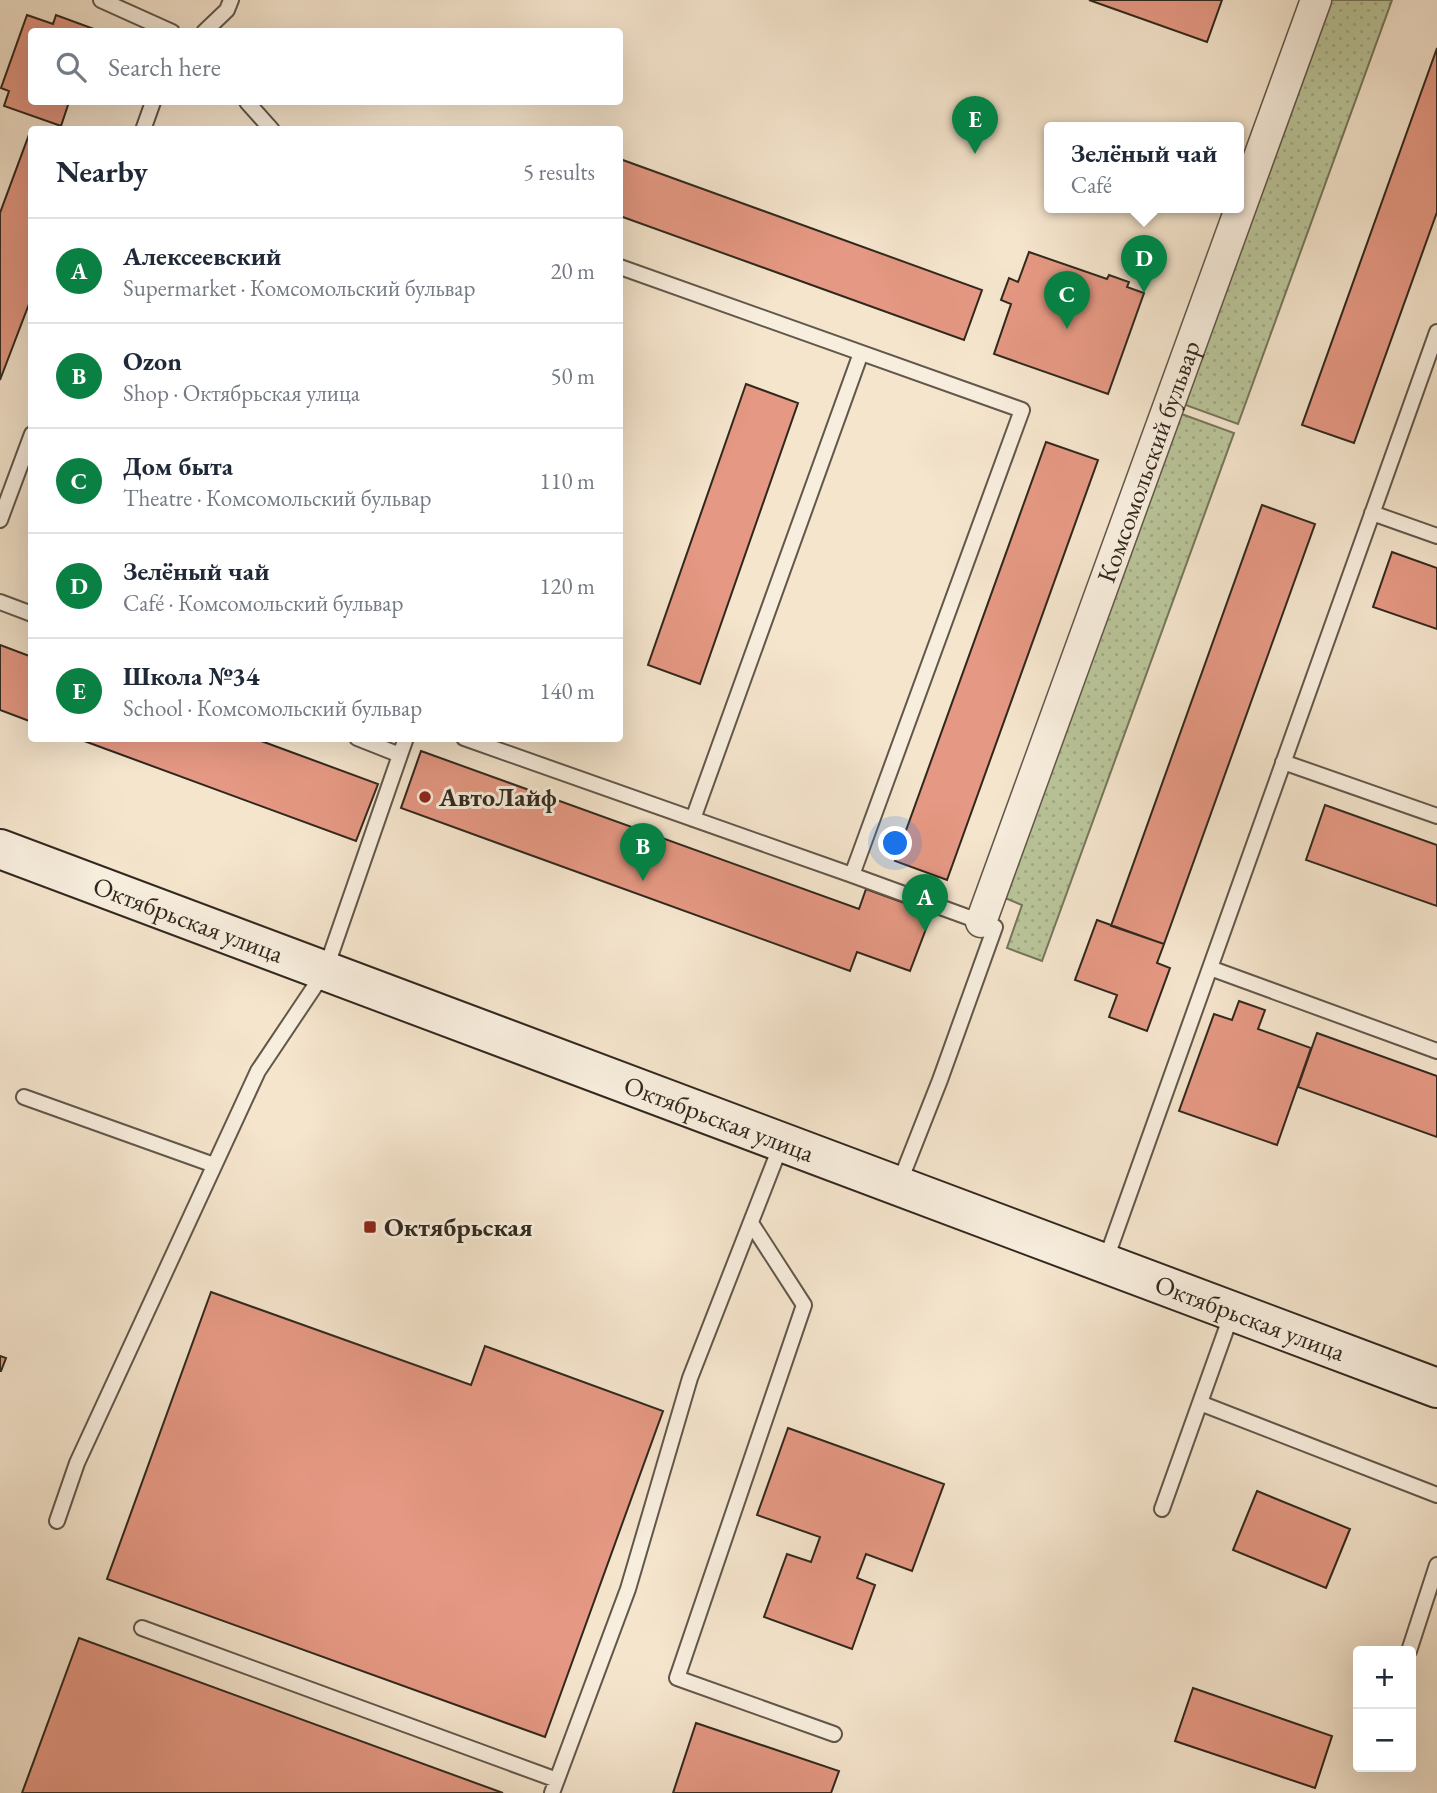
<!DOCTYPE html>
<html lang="en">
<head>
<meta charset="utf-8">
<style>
  :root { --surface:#fff; --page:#f6f6f7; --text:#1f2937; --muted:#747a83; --line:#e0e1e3; --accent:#0b8043 }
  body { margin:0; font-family:"EB Garamond",serif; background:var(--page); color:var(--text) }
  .controls { position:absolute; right:21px; bottom:21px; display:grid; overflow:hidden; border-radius:7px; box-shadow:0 7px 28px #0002 }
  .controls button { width:63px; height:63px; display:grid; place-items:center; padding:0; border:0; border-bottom:2px solid var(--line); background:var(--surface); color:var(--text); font:35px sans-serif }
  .you { position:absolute; left:896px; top:844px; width:24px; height:24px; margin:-18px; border:5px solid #fff; border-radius:50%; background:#1a73e8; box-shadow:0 0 0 10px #1a73e833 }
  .badge { display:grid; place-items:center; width:46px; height:46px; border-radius:50%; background:var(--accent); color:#fff; font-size:23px; font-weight:700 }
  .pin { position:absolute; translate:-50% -58px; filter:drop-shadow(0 2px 4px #0008) }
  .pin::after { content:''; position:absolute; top:37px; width:24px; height:21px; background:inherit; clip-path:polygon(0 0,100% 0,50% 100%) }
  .popup { position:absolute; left:1044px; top:122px; width:200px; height:91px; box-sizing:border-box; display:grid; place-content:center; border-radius:7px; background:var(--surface); filter:drop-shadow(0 2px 5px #0005); font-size:23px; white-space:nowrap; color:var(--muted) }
  .popup b { font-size:26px; color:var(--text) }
  .popup::after { content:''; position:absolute; left:50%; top:100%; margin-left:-14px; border:14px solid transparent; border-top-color:var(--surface) }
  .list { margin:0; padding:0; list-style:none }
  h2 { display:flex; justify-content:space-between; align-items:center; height:91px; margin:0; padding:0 28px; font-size:30px }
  h2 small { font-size:23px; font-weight:400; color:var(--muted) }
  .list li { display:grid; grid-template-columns:46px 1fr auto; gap:21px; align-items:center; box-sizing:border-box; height:105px; padding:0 28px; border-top:2px solid var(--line) }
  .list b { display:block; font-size:26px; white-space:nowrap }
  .list p { margin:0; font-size:23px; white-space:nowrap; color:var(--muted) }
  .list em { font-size:23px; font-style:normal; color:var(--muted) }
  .icon { flex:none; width:38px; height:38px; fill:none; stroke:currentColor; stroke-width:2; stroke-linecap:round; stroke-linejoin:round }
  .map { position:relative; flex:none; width:1437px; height:1793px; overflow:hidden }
  .search { position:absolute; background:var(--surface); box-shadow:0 7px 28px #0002; left:28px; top:28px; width:595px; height:77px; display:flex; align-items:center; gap:18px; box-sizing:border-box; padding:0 24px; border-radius:7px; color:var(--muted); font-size:26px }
  .panel { position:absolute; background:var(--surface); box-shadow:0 7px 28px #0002; left:28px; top:126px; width:595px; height:616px; border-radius:7px }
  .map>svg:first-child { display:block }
</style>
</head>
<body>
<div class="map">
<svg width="1437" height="1793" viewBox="0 0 1437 1793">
  <defs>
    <pattern id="grass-dots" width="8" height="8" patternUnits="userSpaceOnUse" patternTransform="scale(1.75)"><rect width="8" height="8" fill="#bac59a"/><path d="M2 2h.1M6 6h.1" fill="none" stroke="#a0a984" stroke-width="1.8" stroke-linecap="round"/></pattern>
  </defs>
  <rect width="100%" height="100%" fill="#f5e5cd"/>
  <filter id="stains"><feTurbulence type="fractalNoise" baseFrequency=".00286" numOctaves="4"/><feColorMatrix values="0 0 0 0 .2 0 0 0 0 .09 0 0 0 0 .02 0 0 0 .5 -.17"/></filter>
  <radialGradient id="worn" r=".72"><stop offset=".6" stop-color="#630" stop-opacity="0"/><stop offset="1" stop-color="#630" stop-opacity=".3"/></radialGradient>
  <path fill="url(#grass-dots)" stroke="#75765c" stroke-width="2" d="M1326,0H1392L1238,424L1180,403Z
    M1176,412L1234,433L1042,961L1007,948L1022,905L1000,896Z"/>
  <path fill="#e59883" stroke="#30281e" stroke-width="2" d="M1089,0H1222L1207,42Z
    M27,15L53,24L56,15L102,32H32V102H69L61,126L4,106L9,91L1,88Z
    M1437,48V212L1354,443L1302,425Z
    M30,132L32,133V296L0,380V213Z
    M620,159L982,290L964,340L620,216Z
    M1029,252L1107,279L1109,275L1129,282L1127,287L1144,293L1108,394L994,354L1011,304L1001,300L1009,278L1018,282Z
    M746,384L798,403L700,684L648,665Z
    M1046,442L1098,460L947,880L895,861Z
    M1262,505L1315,524L1164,944L1111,926Z
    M1392,552L1437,568V629L1373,607Z
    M0,645L32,657V722L0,710Z
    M76,738H253L378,784L356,841Z
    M421,751L859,909L866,889L932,913L910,971L857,952L850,971L401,808Z
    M1325,805L1437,845V906L1306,860Z
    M1097,920L1164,944L1157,963L1170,968L1147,1031L1109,1017L1117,995L1075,980Z
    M1239,1001L1265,1010L1258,1029L1311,1048L1277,1145L1179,1111L1214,1014L1232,1020Z
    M1317,1033L1437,1076V1137L1298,1087Z
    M211,1292L471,1385L485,1346L663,1411L545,1737L107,1579Z
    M0,1356L6,1358L1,1371H0Z
    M788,1428L944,1484L912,1571L866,1554L857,1578L875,1585L852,1649L764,1617L787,1554L811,1562L820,1537L757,1515Z
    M1257,1491L1350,1529L1326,1588L1233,1550Z
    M79,1638L503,1793H22Z
    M1193,1688L1332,1736L1315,1788L1175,1741Z
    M696,1723L839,1771L831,1793H673Z"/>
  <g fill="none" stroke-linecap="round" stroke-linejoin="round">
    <g stroke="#61574a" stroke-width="18">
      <path id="lane" d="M101,0L172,32
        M204,32L227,10L231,0
        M247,102L272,130
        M143,130L153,102
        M1372,513L1437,536
        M0,520L32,434
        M0,602L32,614
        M357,738L400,755L406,738
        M464,738L852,875L1022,410L620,267
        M1283,762L1437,816
        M693,819L861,353
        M852,875L995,927L940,1080L899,1184
        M1210,968L1437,1051
        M24,1097L214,1165
        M751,1223L804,1305L677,1678L834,1734
        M1105,1262L1437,332
        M1200,1403L1437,1495
        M1162,1509L1232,1313
        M57,1521L77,1463L258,1071L325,971L400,755
        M142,1628L557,1780
        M1409,1651L1437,1565
        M552,1793L628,1589L690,1378L781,1145"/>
    </g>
    <g stroke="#61574a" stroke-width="33">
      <g id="street">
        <path id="s1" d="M981,922L1316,0"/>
      </g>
    </g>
    <g stroke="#30281e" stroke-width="42">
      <g id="secondary">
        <path id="s2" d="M0,849L1437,1388"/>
      </g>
    </g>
    <use href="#lane" stroke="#f8eede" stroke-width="14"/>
    <use href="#street" stroke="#f8eede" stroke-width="30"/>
    <use href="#secondary" stroke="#f8eede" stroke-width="38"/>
  </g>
  <g fill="#8f2418" stroke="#f8eede" stroke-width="2.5">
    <circle cx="425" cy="797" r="7"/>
    <rect x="363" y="1220" width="14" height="14" rx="3.5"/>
  </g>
  <g text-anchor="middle" stroke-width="6" stroke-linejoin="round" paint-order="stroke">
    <g font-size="26" fill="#30281e" stroke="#f8eede">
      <text dy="9" stroke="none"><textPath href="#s1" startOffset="490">Комсомольский бульвар</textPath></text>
      <text dy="9" stroke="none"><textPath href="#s2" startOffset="201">Октябрьская улица</textPath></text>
      <text dy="9" stroke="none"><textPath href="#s2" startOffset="768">Октябрьская улица</textPath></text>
      <text dy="9" stroke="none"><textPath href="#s2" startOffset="1335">Октябрьская улица</textPath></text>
    </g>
    <g font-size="26" font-weight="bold" fill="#30281e" stroke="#f8eede" text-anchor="start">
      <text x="439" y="806">АвтоЛайф</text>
      <text x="384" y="1236">Октябрьская</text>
    </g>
  </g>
  <rect width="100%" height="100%" filter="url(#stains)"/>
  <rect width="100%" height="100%" fill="url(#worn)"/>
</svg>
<div class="controls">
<button>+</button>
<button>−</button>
</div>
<div class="you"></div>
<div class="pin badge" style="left:925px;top:932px">A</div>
<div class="pin badge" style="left:643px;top:881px">B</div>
<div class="pin badge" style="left:1067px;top:329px">C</div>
<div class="pin badge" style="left:1144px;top:293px">D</div>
<div class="popup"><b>Зелёный чай</b>Café</div>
<div class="pin badge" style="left:975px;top:154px">E</div>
<div class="search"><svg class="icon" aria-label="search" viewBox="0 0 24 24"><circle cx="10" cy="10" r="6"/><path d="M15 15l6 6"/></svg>Search here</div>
<section class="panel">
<h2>Nearby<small>5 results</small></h2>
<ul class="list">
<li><span class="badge">A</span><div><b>Алексеевский</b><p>Supermarket · Комсомольский бульвар</p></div><em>20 m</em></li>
<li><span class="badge">B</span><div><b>Ozon</b><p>Shop · Октябрьская улица</p></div><em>50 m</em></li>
<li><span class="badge">C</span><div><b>Дом быта</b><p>Theatre · Комсомольский бульвар</p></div><em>110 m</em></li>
<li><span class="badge">D</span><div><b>Зелёный чай</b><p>Café · Комсомольский бульвар</p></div><em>120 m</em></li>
<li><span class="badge">E</span><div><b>Школа №34</b><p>School · Комсомольский бульвар</p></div><em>140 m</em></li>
</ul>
</section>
</div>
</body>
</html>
